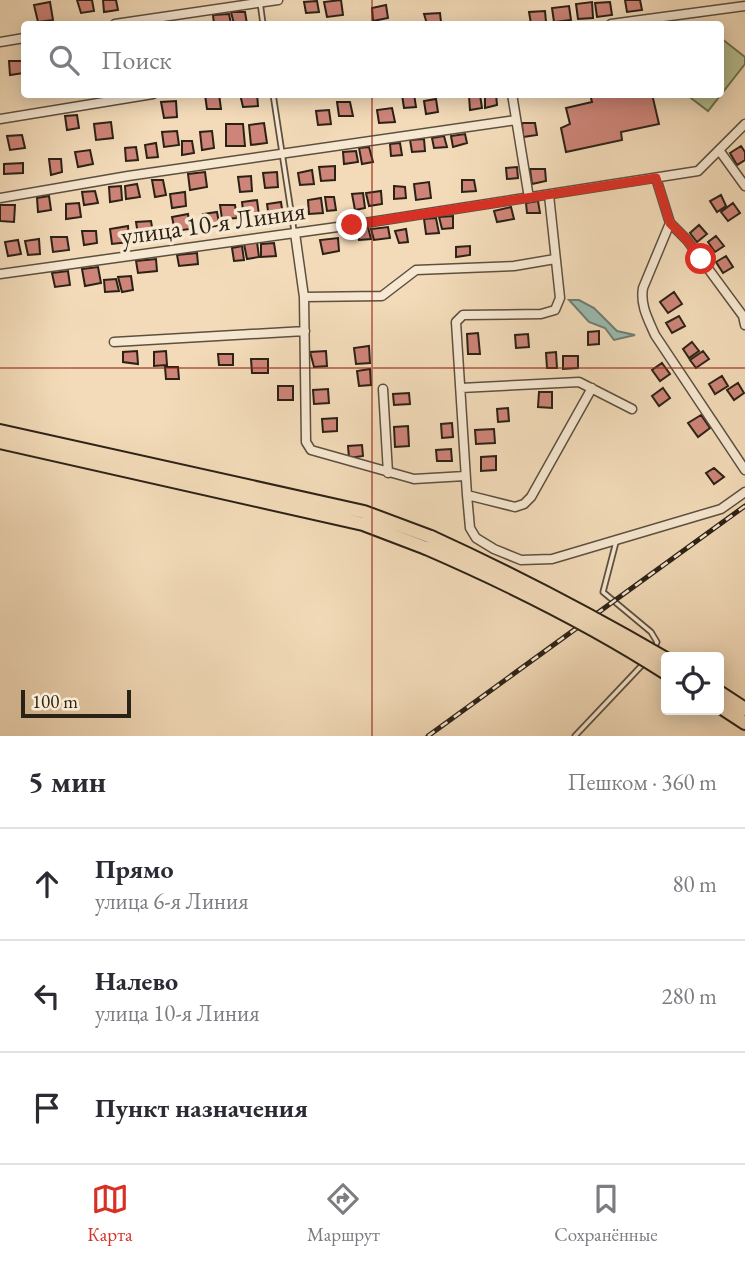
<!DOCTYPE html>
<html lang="ru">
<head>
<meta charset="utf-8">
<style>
  :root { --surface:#fff; --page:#f2f2f3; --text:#2b2b33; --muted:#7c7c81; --line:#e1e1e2; --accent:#d93025 }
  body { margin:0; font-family:"EB Garamond",serif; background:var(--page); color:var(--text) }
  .controls { position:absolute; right:21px; bottom:21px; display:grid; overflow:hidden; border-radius:7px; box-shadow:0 4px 18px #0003 }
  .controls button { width:63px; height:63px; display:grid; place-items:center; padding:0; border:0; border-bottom:2px solid var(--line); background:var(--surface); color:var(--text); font:35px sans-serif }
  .scale { position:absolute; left:21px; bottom:18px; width:110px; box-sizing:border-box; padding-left:7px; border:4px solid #2b2216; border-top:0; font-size:19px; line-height:24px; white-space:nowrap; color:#2b2216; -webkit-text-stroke:5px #f7e8d2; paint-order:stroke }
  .stop { position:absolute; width:21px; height:21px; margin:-16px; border:5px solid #d93025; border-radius:50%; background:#fff }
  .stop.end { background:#d93025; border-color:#fff; box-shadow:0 2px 7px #0008 }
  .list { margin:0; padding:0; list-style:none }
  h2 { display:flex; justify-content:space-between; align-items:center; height:91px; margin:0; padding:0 28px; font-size:30px }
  h2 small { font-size:23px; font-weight:400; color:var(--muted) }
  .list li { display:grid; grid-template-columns:46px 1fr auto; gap:21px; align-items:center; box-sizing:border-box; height:112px; padding:0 28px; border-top:2px solid var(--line) }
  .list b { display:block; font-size:26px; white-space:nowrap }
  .list p { margin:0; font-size:23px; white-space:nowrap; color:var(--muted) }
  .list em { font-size:23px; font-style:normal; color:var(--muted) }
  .icon { flex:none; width:38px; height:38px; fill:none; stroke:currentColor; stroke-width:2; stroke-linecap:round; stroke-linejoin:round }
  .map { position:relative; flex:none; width:745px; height:736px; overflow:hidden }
  .search { position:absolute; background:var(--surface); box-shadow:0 4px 18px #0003; left:21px; right:21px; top:21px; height:77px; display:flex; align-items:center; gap:18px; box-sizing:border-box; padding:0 24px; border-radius:7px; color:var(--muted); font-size:26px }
  .sheet { height:427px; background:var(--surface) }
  nav { display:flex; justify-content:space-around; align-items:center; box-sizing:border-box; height:98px; border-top:2px solid var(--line); background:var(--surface); font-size:19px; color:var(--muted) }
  nav a { display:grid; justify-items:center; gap:4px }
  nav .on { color:var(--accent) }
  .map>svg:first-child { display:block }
</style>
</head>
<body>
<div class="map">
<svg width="745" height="736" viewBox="0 0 745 736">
  <rect width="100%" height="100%" fill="#f3dbb9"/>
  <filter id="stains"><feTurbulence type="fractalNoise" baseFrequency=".00286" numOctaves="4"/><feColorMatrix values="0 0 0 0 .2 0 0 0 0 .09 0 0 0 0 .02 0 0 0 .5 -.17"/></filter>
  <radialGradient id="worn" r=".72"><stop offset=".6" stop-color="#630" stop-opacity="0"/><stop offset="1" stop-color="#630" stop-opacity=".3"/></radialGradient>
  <path fill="#b9c190" stroke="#727253" stroke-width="2" d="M722,39L745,57V64L708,111L687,95L720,94Z"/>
  <path fill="#9bbbb1" stroke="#6e7e73" stroke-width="2" d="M569,300H579L594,308L617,331L635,335L614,340L605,328L589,322Z"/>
  <path fill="#ce8478" stroke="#2b2216" stroke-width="2" d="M77,0H92L94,11L81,13Z
    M103,0H116L118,10L104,12Z
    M341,0L343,15L327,17L324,2Z
    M625,0H640L642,10L627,12Z
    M317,1L319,12L306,13L304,2Z
    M50,2L53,20L38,22L34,5Z
    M592,2L593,18L578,19L576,4Z
    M610,2L612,15L597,17L595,3Z
    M386,5L388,18L373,21L372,8Z
    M569,6L571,20L554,22L552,8Z
    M545,11L546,22L531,24L529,12Z
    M231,12H245L247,24H234Z
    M440,13L441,22L427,24L424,14Z
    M229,14L231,24H214L213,15Z
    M9,61H24V73L10,75Z
    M219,94L221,109H207L205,95Z
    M240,94H257L258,106L243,107Z
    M414,94L416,107L404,108L402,95Z
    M485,94H496L497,105L485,108Z
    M590,94H652L659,124L621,132L622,140L566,152L561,128L570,124L566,108L592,102Z
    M480,95L482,108L470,110L469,96Z
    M436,99L438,112L426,114L424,101Z
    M176,101L177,117L164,118L161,102Z
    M337,102H350L353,116H339Z
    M392,108L395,122L379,123L377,110Z
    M329,110L331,124L318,125L316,111Z
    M77,115L79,128L67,130L65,116Z
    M111,122L113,138L96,140L94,124Z
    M264,123L267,143L251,145L249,125Z
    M522,123H535L537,135L523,137Z
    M226,124H243L245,146H226Z
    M177,131L179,145L164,147L162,132Z
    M212,131L214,148L202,150L200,132Z
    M465,134L467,143L453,147L451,136Z
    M22,135L25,148L10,150L7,136Z
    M444,136L447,147L434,148L432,138Z
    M424,139L425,151L412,152L410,140Z
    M182,141H192L194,153L182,155Z
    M156,143L158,157L147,158L145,145Z
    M400,143L402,155L391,156L390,144Z
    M741,146L745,152V160L737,165L730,153Z
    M136,147L138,160L126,161L125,148Z
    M369,147L373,162L362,164L359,148Z
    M90,150L93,164L78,167L75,152Z
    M356,151L358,162L344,164L343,152Z
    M49,159H61L62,172L51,175Z
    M23,163V173L4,174V164Z
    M335,166V180L321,181L319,167Z
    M517,167L518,178L507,179L506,168Z
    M530,169H545L546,181L532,184Z
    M312,170L314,184L300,185L298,173Z
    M205,172L207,187L190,190L188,174Z
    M277,172L278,187L265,188L263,173Z
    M251,176L252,191L240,192L238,177Z
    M152,180H163L166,195L155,197Z
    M462,180H474L476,191L462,192Z
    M429,182L431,198L416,200L414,184Z
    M137,184L140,197L126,199L125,186Z
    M121,186L122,200L110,202L109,187Z
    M394,186L405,187L406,198L394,199Z
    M95,191L98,203L84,205L82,192Z
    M381,191L382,204L369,206L366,193Z
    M185,192L186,206L172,208L170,194Z
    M363,193L365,208L355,210L352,194Z
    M721,195L726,206L717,212L710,201Z
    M49,196L51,210L38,212L37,198Z
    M325,197H334L336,210L327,211Z
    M321,198L323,213L309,214L308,200Z
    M257,200L259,215L244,218L242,202Z
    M538,201L540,213H527L526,203Z
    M281,202L283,216L269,218L267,204Z
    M79,203L81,217L66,219V204Z
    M733,203L740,213L728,221L721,212Z
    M0,205H15L14,222L0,221Z
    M220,205H235L237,218L222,219Z
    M511,207L514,219L497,222L494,211Z
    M217,212L220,228L206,229L203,214Z
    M188,214L190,229L175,231L172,217Z
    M453,216V228L442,229L439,217Z
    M436,218L439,233L426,234L424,219Z
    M151,221L153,233L138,235L136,222Z
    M699,225L707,234L697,242L690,233Z
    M128,226L129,242L112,244L110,229Z
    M368,227L371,239L359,240L357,229Z
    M388,227L390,238L374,240L371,229Z
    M406,229L408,242L399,243L395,231Z
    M82,231H96L97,243L84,245Z
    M716,236L724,246L715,252L708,242Z
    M51,237H67L69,250L53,252Z
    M338,238L339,251L323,254L320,240Z
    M39,239L40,254L28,255L25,241Z
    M18,240L21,254L8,256L5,242Z
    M257,242L259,257L247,259L244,244Z
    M274,243L276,256L261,257V244Z
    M242,246L244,260L234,261L232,248Z
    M470,246V255L456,257V247Z
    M197,253L198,264L179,266L177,255Z
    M726,256L733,267L723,273L716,262Z
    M156,259L157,271L138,273L136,261Z
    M98,267L101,283L85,286L82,269Z
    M68,271L70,285L55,287L52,273Z
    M131,276L133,290L122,292L118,277Z
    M116,279L119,291L105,292L104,280Z
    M674,292L682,304L668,313L660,302Z
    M679,316L685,326L672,333L666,323Z
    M599,331V344L588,345V332Z
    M478,333L480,354H468L467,334Z
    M528,334L529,347L516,348L515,335Z
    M692,342L699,351L689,358L683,349Z
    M369,346L370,363L356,364L354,348Z
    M137,351L138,364L123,362V352Z
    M166,351L167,365L154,366V352Z
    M326,351L327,366L314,367L310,352Z
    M703,351L709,359L696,368L690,360Z
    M556,352L557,368H547L546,353Z
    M218,354H233V365H219Z
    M563,356H578V368L563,369Z
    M251,359H268V373H252Z
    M662,363L670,374L660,381L652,370Z
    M165,367H178L179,379H166Z
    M370,369L371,385L359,386L357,371Z
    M722,376L728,386L715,394L709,384Z
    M738,383L744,393L734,400L727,390Z
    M278,386H293V400H278Z
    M663,388L670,398L659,406L652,396Z
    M328,389L329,403L314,404L313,390Z
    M539,392H552V408L538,407Z
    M409,393L410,404L394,405L393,394Z
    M508,408L509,421L498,422L497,409Z
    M701,415L710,428L698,437L688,423Z
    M337,418V431L323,432L322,419Z
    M452,423L453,437L442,438L441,424Z
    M408,426L409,446L395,447L394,427Z
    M494,429L495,443L476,444L475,430Z
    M362,445L363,456L349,458L348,446Z
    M451,449L452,461H437L436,450Z
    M496,456V470L481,471V457Z
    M714,468L724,477L714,484L706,473Z"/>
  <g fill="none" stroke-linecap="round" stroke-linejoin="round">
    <g stroke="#5d503f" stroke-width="7">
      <path id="service" d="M260,2L263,24
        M273,94L294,231
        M616,542L603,592L651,632L657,642L655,647
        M575,736L645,662"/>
    </g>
    <g stroke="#5d503f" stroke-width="11">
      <path id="minor" d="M115,24L278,0
        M611,24L745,6
        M0,42L24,38
        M512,94L529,198
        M0,119L153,94
        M719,150L745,186
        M656,178L670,223L687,240L743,316L745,325
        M549,195L560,298L555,310L541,314L463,315L456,322L467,495L515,507L524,504L531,497L592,388
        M0,198L128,176L516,120
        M670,223L643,288C640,305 648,319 655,335L745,470
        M295,233L304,297L382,296L416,270L514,266L555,259
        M0,274L352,225L698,171L745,124
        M304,297L306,442L311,450L414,479L465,476
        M114,342L305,331
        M461,388L579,382L632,409
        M383,389L388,473
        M467,495L470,528L476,538L494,549L521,560L552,559L721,509L745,492"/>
    </g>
    <g stroke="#2b2216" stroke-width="16">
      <path id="primary" d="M0,431L364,512L431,537
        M0,442L363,524L426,548
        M719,692L745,709
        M719,706L745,723"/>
    </g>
    <use href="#service" stroke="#f7e8d2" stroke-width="3.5"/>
    <use href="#minor" stroke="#f7e8d2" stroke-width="8"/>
    <use href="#primary" stroke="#f3dbb9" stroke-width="12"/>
    <g stroke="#2b2216" stroke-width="5">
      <path id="rail" d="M428,736L745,506"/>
    </g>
    <use href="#rail" stroke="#f7e8d2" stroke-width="2.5" stroke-dasharray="8" stroke-linecap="butt"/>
    <g stroke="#2b2216" stroke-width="16" stroke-linecap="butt">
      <path id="primary-bridge" d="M431,537C512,574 589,614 666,659
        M426,548C509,584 590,624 666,673"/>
    </g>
    <use href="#primary-bridge" stroke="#f3dbb9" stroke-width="12"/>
  </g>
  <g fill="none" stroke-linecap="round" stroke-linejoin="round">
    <path stroke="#d93025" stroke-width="9" d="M352,225L656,178L670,223L687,240L701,259"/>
  </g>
  <path fill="none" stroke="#8f2418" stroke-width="2" stroke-opacity="0.55" d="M372,0V24M372,94V736M0,368H745"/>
  <g text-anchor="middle" stroke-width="7" stroke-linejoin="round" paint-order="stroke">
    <g font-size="26" fill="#2b2216" stroke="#f7e8d2">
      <text transform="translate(213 223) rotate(-8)" y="9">улица 10-я Линия</text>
    </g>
  </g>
  <rect width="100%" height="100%" filter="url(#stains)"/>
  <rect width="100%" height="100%" fill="url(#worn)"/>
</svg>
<div class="controls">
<button><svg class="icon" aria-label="locate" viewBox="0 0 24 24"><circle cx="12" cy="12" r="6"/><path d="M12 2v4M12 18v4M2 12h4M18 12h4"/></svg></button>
</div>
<div class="scale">100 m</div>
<div class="stop" style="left:701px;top:259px"></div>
<div class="stop end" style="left:352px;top:225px"></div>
<div class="search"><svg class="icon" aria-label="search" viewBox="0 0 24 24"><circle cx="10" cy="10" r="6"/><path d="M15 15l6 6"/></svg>Поиск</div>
</div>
<section class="sheet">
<h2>5 мин<small>Пешком · 360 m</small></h2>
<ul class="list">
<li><svg class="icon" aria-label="ahead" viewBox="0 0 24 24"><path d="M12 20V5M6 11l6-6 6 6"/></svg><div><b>Прямо</b><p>улица 6-я Линия</p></div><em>80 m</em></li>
<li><svg class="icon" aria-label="left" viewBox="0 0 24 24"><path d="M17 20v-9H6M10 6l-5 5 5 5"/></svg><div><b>Налево</b><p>улица 10-я Линия</p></div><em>280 m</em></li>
<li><svg class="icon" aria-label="arrive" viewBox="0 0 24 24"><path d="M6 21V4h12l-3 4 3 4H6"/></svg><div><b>Пункт назначения</b></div></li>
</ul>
</section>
<nav>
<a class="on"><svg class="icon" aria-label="map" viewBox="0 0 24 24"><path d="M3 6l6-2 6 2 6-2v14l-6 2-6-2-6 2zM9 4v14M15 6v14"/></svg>Карта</a>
<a><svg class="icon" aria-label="directions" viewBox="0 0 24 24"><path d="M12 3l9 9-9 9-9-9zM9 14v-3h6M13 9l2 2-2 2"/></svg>Маршрут</a>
<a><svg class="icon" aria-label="saved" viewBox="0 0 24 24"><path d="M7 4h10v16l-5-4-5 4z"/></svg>Сохранённые</a>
</nav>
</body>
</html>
